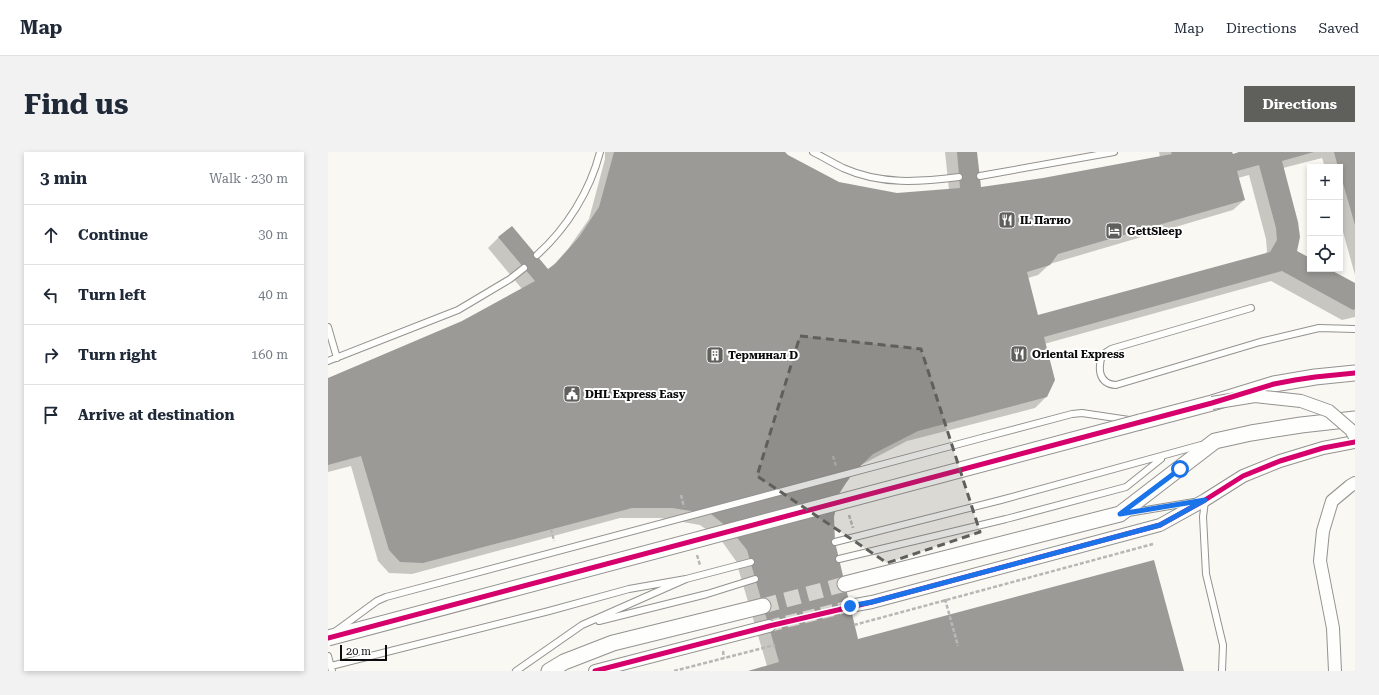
<!DOCTYPE html>
<html lang="en">
<head>
<meta charset="utf-8">
<style>
  :root { --surface:#fff; --page:#f2f2f3; --text:#1f2937; --muted:#747a83; --line:#e0e1e3; --accent:#5f5f5c }
  body { margin:0; font-family:"Roboto Serif",serif; background:var(--page); color:var(--text) }
  .controls { position:absolute; right:12px; top:12px; display:grid; overflow:hidden; border-radius:0px; box-shadow:0 2px 6px #0003 }
  .controls button { width:36px; height:36px; display:grid; place-items:center; padding:0; border:0; border-bottom:1px solid var(--line); background:var(--surface); color:var(--text); font:20px sans-serif }
  .scale { position:absolute; left:12px; bottom:10px; width:47px; box-sizing:border-box; padding-left:4px; border:2px solid #0c0c0c; border-top:0; font-size:11px; line-height:14px; white-space:nowrap; color:#0c0c0c; -webkit-text-stroke:3px #fff; paint-order:stroke }
  .stop { position:absolute; width:12px; height:12px; margin:-9px; border:3px solid #1a73e8; border-radius:50%; background:#fff }
  .stop.end { background:#1a73e8; border-color:#fff; box-shadow:0 1px 4px #0008 }
  .list { margin:0; padding:0; list-style:none }
  h2 { display:flex; justify-content:space-between; align-items:center; height:52px; margin:0; padding:0 16px; font-size:17px }
  h2 small { font-size:13px; font-weight:400; color:var(--muted) }
  .list li { display:grid; grid-template-columns:26px 1fr auto; gap:12px; align-items:center; box-sizing:border-box; height:60px; padding:0 16px; border-top:1px solid var(--line) }
  .list b { display:block; font-size:15px; white-space:nowrap }
  .list em { font-size:13px; font-style:normal; color:var(--muted) }
  .icon { flex:none; width:22px; height:22px; fill:none; stroke:currentColor; stroke-width:2; stroke-linecap:round; stroke-linejoin:round }
  .map { position:relative; flex:none; width:1027px; height:519px; overflow:hidden; border-radius:0px }
  header { display:flex; align-items:center; gap:24px; box-sizing:border-box; height:56px; padding:0 20px; background:var(--surface); border-bottom:1px solid var(--line) }
  header strong { font-size:19px }
  nav { display:flex; gap:22px; margin-inline-start:auto; font-size:14px }
  .intro { display:flex; align-items:center; justify-content:space-between; box-sizing:border-box; height:96px; padding:0 24px }
  h1 { margin:0; font-size:28px }
  .button { padding:10px 18px; border-radius:0px; background:var(--accent); color:#fff; font-size:14px; font-weight:700 }
  main { display:flex; gap:24px; padding:0 24px }
  aside { flex:1; background:var(--surface); border-radius:0px; box-shadow:0 2px 6px #0003 }
  .map>svg:first-child { display:block }
</style>
</head>
<body>
<header>
<strong>Map</strong>
<nav><a>Map</a><a>Directions</a><a>Saved</a></nav>
</header>
<div class="intro"><h1>Find us</h1><a class="button">Directions</a></div>
<main>
<aside>
<h2>3 min<small>Walk · 230 m</small></h2>
<ul class="list">
<li><svg class="icon" aria-label="ahead" viewBox="0 0 24 24"><path d="M12 20V5M6 11l6-6 6 6"/></svg><div><b>Continue</b></div><em>30 m</em></li>
<li><svg class="icon" aria-label="left" viewBox="0 0 24 24"><path d="M17 20v-9H6M10 6l-5 5 5 5"/></svg><div><b>Turn left</b></div><em>40 m</em></li>
<li><svg class="icon" aria-label="right" viewBox="0 0 24 24"><path d="M7 20v-9h11M14 6l5 5-5 5"/></svg><div><b>Turn right</b></div><em>160 m</em></li>
<li><svg class="icon" aria-label="arrive" viewBox="0 0 24 24"><path d="M6 21V4h12l-3 4 3 4H6"/></svg><div><b>Arrive at destination</b></div></li>
</ul>
</aside>
<div class="map">
<svg width="1027" height="519" viewBox="0 0 1027 519">
  <rect width="100%" height="100%" fill="#faf8f2"/>
  <path fill="#0003" fill-rule="evenodd" d="M277,0H455L459,4L510,31L569,42L621,38L617,0H647L652,36L715,27L832,5L831,0H903L904,3L915,0H1027V123L1012,69V15H997L994,6L955,16L968,100L982,107V117H999L1027,132V165L1014,168L943,129L716,192L718,245L707,256L579,289L533,313L524,322L510,342L505,365L506,390L529,488L855,519H422L439,514L408,409L393,388L372,373L332,366H292L84,422L61,421L50,409L23,314L0,320V227L134,170L194,137L160,96L171,85L220,119L240,97L261,67L277,7ZM921,23L938,87L939,99L938,102L709,164L700,126L710,123L722,112L905,58L916,48L910,26Z"/>
  <path fill="#9c9a97" fill-rule="evenodd" d="M286,0H457L460,3L511,30L569,41L632,36L629,0H649L653,35L715,26L844,2L843,0H904L905,2L911,0H986L954,9L970,70L972,85L969,99L982,106V117H1001L1027,131V157L1025,158L954,119L716,185L727,228L719,245L590,279L545,302L526,320L518,331L511,342L506,365L507,390L530,487L826,408L856,519H420L451,510L419,398L403,378L383,362L344,356H304L95,411L72,410L61,398L33,304L0,313V226L134,169L207,129L170,85L184,74L220,117L228,111L251,85L271,55ZM931,13L948,76L949,88L942,100L710,163L699,120L722,113L730,102L917,48L909,19Z
    M1006,0H1027V73L1012,21V15H1010Z"/>
  <g fill="none" stroke-linecap="round" stroke-linejoin="round">
    <path stroke="#d6d5d0" stroke-width="12" stroke-dasharray="12 6" stroke-linecap="butt" d="M441,474L522,454"/>
    <path stroke="#d6d5d0" stroke-width="15" stroke-dasharray="15 8" stroke-linecap="butt" d="M435,454L517,432"/>
    <g stroke="#939290" stroke-width="8">
      <path id="service" d="M485,0C495,5 505,11 515,16C553,33 591,30 631,25
        M652,24L786,0
        M209,103C239,76 262,39 272,0
        M923,156L783,197L774,203C770,216 770,232 788,233L932,190L991,176L1027,177
        M0,175L9,206
        M0,209L130,158L182,127L196,116
        M657,285L744,262L754,261L801,268
        M877,349L875,365L878,422L895,493L894,519
        M800,361L866,350
        M507,390L673,348L873,293
        M511,407L678,367L798,335L833,307
        M271,469L379,442L427,427
        M0,504L4,519
        M3,514L221,459L301,437L358,427
        M188,519L254,473L358,427L423,410"/>
    </g>
    <g stroke="#939290" stroke-width="14">
      <path id="minor" d="M522,454L544,450L832,373L877,348L915,324L952,309L995,296L1027,290
        M267,519L441,474
        M1007,519L1005,476L992,409L995,379L1004,349L1022,334L1027,331"/>
    </g>
    <g stroke="#939290" stroke-width="17">
      <path id="tertiary" d="M812,270L884,251L946,232L987,225L1027,221
        M517,432L792,362L887,289L923,281L973,273L1027,267
        M221,519L236,510L285,491L435,454"/>
    </g>
    <path stroke="#b7b7b6" stroke-width="2.5" stroke-dasharray="4 2" stroke-linecap="butt" d="M505,304L508,314
      M353,343L356,355
      M521,363L525,376
      M223,377L226,389
      M369,403L372,413
      M617,447L630,494
      M526,473L825,392
      M395,499L396,506
      M346,519L447,493"/>
    <use href="#service" stroke="#fefefd" stroke-width="6"/>
    <use href="#minor" stroke="#fefefd" stroke-width="12"/>
    <use href="#tertiary" stroke="#fefefd" stroke-width="15"/>
    <g stroke="#939290" stroke-width="8" stroke-linecap="butt">
      <path id="service-bridge" d="M8,479L49,449L58,445L657,285"/>
    </g>
    <g stroke="#939290" stroke-width="14" stroke-linecap="butt">
      <path id="minor-bridge" d="M884,251L927,244L973,249L1001,259L1023,278L1027,285"/>
    </g>
    <g stroke="#939290" stroke-width="17" stroke-linecap="butt">
      <path id="tertiary-bridge" d="M0,486L812,270"/>
    </g>
    <use href="#service-bridge" stroke="#fefefd" stroke-width="6"/>
    <use href="#minor-bridge" stroke="#fefefd" stroke-width="12"/>
    <use href="#tertiary-bridge" stroke="#fefefd" stroke-width="15"/>
    <g stroke="#fff" stroke-width="8">
      <path id="cycleway" d="M0,486L884,251L946,232L967,228L987,225L1027,221
        M267,519L441,474L544,450L832,373L877,348L915,324L952,309L995,296L1027,290"/>
    </g>
    <use href="#cycleway" stroke="#d6006c" stroke-width="5"/>
  </g>
  <g fill="none" stroke-linecap="round" stroke-linejoin="round">
    <path stroke="#1a73e8" stroke-width="5" d="M522,454L544,450L832,373L877,348L792,362L852,317"/>
  </g>
  <path fill="#5f5f5c" fill-opacity="0.2" stroke="#5f5f5c" stroke-width="3" stroke-dasharray="8 5" stroke-linejoin="round" d="M472,184L593,197L652,380L559,411L429,324Z"/>
  <defs>
    <g id="restaurant-square" transform="scale(0.9)"><rect x="-9" y="-9" width="18" height="18" rx="4" fill="#5f5f5c" stroke="#fff"/><path d="M-5-6h1v4h1v-4h1v4h1v-4h1v5L-1.5 .5V6h-2V.5L-5-1ZM5-6V6H3V1.5H1.5Q1.5-4 5-6Z" fill="#fff"/></g>
    <g id="hotel-square" transform="scale(0.9)"><rect x="-9" y="-9" width="18" height="18" rx="4" fill="#5f5f5c" stroke="#fff"/><path d="M-6-4.5h1.5V1H6V5H4.5V3h-9V5H-6ZM-4 0a1.8 1.8 0 1 1 3.6 0ZM.5 0V-2.5h3Q6-2.5 6 0Z" fill="#fff"/></g>
    <g id="building-square" transform="scale(0.9)"><rect x="-9" y="-9" width="18" height="18" rx="4" fill="#5f5f5c" stroke="#fff"/><path d="M-4-6H4V6H1V3H-1V6H-4ZM-2.5-4.3h1.7v1.8h-1.7ZM.8-4.3h1.7v1.8H.8ZM-2.5-1h1.7V.8h-1.7ZM.8-1h1.7V.8H.8Z" fill="#fff"/></g>
    <g id="civic-square" transform="scale(0.9)"><rect x="-9" y="-9" width="18" height="18" rx="4" fill="#5f5f5c" stroke="#fff"/><path d="M-.6-6.5H3V-4.5H.6V-3L4-1V1h2V6H-6V1h2V-1L-.6-3ZM-1.2 2.5V6h2.4V2.5Z" fill="#fff"/></g>
  </defs>
  <g fill-rule="evenodd">
    <use href="#restaurant-square" x="679" y="68"/>
    <use href="#hotel-square" x="786" y="79"/>
    <use href="#restaurant-square" x="691" y="202"/>
    <use href="#building-square" x="387" y="203"/>
    <use href="#civic-square" x="244" y="242"/>
  </g>
  <g text-anchor="middle" stroke-width="4" stroke-linejoin="round" paint-order="stroke">
    <g font-size="11" font-weight="bold" fill="#0c0c0c" stroke="#fff" text-anchor="start">
      <text x="692" y="72">IL Патио</text>
      <text x="799" y="83">GettSleep</text>
      <text x="704" y="206">Oriental Express</text>
      <text x="400" y="207">Терминал D</text>
      <text x="257" y="246">DHL Express Easy</text>
    </g>
  </g>
</svg>
<div class="controls">
<button>+</button>
<button>−</button>
<button><svg class="icon" aria-label="locate" viewBox="0 0 24 24"><circle cx="12" cy="12" r="6"/><path d="M12 2v4M12 18v4M2 12h4M18 12h4"/></svg></button>
</div>
<div class="scale">20 m</div>
<div class="stop" style="left:852px;top:317px"></div>
<div class="stop end" style="left:522px;top:454px"></div>
</div>
</main>
</body>
</html>
